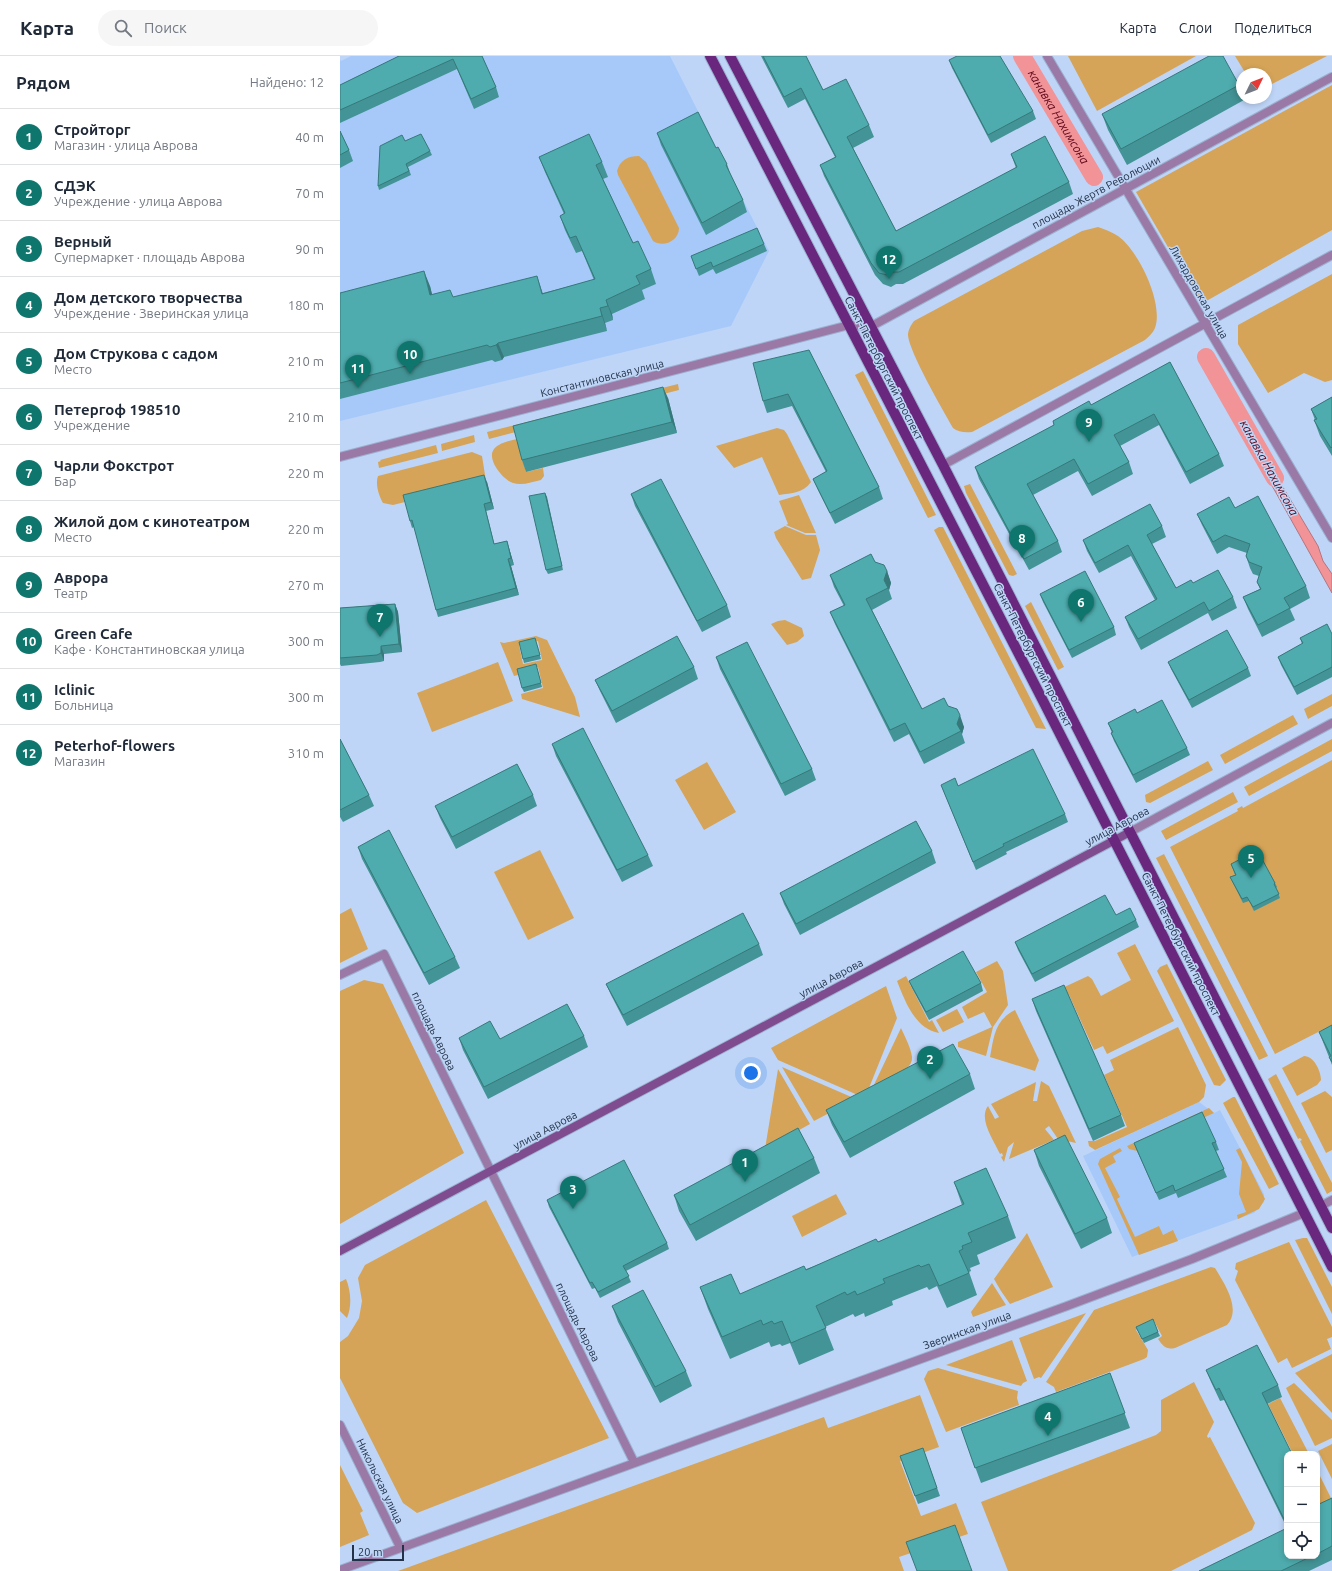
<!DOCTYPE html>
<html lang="ru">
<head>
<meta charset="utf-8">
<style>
  :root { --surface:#fff; --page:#f6f6f7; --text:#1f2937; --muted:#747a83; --line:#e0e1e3; --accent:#0f766e }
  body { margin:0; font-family:Ubuntu,sans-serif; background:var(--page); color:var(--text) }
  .controls { position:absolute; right:12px; bottom:12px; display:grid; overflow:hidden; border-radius:8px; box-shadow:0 2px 6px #0003 }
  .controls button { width:36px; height:36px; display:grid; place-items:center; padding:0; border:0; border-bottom:1px solid var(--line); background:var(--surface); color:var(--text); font:20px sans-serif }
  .compass { position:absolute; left:896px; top:12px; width:36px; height:36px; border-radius:50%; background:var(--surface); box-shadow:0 2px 6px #0003; rotate:47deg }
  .scale { position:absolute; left:12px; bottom:10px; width:52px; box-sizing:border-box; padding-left:4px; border:2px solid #233248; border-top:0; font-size:11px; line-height:14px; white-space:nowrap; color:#233248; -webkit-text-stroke:3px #bed5f7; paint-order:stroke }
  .you { position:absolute; left:411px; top:1017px; width:14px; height:14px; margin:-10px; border:3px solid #fff; border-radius:50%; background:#1a73e8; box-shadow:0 0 0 6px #1a73e833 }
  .badge { display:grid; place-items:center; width:26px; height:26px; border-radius:50%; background:var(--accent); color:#fff; font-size:13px; font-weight:700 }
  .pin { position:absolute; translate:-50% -33px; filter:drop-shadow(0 1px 2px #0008) }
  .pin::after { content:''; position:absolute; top:21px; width:14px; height:12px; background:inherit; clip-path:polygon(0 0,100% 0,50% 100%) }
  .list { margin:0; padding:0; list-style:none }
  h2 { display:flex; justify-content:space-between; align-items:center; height:52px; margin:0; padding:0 16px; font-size:17px }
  h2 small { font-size:13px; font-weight:400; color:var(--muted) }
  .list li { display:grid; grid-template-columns:26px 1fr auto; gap:12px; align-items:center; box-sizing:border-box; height:56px; padding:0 16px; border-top:1px solid var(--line) }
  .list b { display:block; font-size:15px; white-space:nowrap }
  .list p { margin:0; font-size:13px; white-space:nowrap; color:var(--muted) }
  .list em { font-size:13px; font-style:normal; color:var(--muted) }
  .icon { flex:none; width:22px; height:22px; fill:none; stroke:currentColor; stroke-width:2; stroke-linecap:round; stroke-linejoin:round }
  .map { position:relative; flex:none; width:992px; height:1515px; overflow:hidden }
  header { display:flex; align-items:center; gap:24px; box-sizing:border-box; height:56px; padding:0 20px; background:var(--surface); border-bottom:1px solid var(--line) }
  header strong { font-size:19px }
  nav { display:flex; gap:22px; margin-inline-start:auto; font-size:14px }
  .search { width:280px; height:36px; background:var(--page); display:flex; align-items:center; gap:10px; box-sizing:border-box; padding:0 14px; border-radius:22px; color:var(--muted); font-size:15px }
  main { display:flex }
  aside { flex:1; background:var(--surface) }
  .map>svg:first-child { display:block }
</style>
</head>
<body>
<header>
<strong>Карта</strong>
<div class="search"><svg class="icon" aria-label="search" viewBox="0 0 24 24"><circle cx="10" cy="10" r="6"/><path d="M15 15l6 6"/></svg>Поиск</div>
<nav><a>Карта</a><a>Слои</a><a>Поделиться</a></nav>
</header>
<main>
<aside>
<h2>Рядом<small>Найдено: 12</small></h2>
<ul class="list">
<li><span class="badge">1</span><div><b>Стройторг</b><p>Магазин · улица Аврова</p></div><em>40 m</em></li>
<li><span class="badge">2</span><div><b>СДЭК</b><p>Учреждение · улица Аврова</p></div><em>70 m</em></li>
<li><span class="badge">3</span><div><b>Верный</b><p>Супермаркет · площадь Аврова</p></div><em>90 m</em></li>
<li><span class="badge">4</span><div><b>Дом детского творчества</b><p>Учреждение · Зверинская улица</p></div><em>180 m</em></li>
<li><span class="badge">5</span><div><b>Дом Струкова с садом</b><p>Место</p></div><em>210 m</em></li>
<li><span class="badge">6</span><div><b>Петергоф 198510</b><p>Учреждение</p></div><em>210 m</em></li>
<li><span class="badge">7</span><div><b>Чарли Фокстрот</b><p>Бар</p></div><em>220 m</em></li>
<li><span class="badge">8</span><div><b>Жилой дом с кинотеатром</b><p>Место</p></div><em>220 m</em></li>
<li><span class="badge">9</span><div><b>Аврора</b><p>Театр</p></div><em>270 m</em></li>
<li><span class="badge">10</span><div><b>Green Cafe</b><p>Кафе · Константиновская улица</p></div><em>300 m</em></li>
<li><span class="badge">11</span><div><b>Iclinic</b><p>Больница</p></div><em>300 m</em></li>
<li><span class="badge">12</span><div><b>Peterhof-flowers</b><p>Магазин</p></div><em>310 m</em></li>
</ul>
</aside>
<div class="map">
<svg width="992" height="1515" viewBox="0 0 992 1515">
  <rect width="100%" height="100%" fill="#bed5f7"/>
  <path fill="#a7c9fa" d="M11,0H330L429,195L391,270L0,365V3L1,5Z
    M859,1046L874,1057L880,1054L924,1138V1146L914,1157L792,1201L743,1100Z"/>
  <path fill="#d5a458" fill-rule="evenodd" d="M728,0H856L757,55Z
    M895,0H987L926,31V18H906Z
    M992,29V174L861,248L796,136Z
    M299,100L306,106L339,172C339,185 323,192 313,185L278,119L277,115C280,104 288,100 299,100Z
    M758,171C764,173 772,176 778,180C798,194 824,247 815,272C813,277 809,280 805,284L632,376C625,377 618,376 613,372C603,354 569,296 568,279C568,274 571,269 574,265L742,175Z
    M992,218V324L985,326L964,317L928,337L898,288V269Z
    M523,315L596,459L588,462L515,319Z
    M338,328L339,334L149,383L147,376Z
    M437,372L444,374L447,378L471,426C463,437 452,437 439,439L422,401L394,412L376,390Z
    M134,379L135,386L102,395L101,388Z
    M177,383L186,416L203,412L204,420L201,424C192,426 182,430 173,427C163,424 146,403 154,393C160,386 170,385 177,383Z
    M96,389L98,397L39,412L38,406L41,405L40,404Z
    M132,396L142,400L146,425L64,443L65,446L53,449L43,447C39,440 35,428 38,420Z
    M630,428L677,518L673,520L669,519L626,437L624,430Z
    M459,439L476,477H465L446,469L448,468L439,445Z
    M445,470L466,479H476L480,494L471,522L462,524L436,482L434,476Z
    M599,471H603L706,673L696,672L594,474Z
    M691,546L724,611L718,614L685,550Z
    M445,564L462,572L464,580L457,586L447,589L431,568L438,565Z
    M196,580L207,584L235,641L240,661L182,643L181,638L203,632L198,611L178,616V619L174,620L160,586L164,587ZM198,585L202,604L183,608L179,589Z
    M158,606L173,645L92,676L77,637Z
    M992,638V650L968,663L964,653Z
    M953,659L958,668L885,708L880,699Z
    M992,683V695L909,740L904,731Z
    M992,704V969L935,998L830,791L898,755L897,753L902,750L903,752Z
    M868,705L873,714L810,747L806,746L805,739Z
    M367,706L396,756L364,774L335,724Z
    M893,736L898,746L826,784L821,775Z
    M200,794L234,862L188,884L154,816Z
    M824,798L928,1000L919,1004L816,802Z
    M11,852L28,893L0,907V858Z
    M795,888L834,965L767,998L763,990L754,994L729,939L718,934L748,920L752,923L761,940L791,924L777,897Z
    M657,905L663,915L668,949L653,971L646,1000L618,991V986L652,971L644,956L628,963L622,951L647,936L636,916Z
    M827,908L886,1024L880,1030L874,1029L817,915L820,911Z
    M566,920L589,966L592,964L599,977C575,973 565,945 557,925Z
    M24,924L43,928L124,1097L0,1168V935Z
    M546,930L557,962L527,1037L520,1040L438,1004L431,992Z
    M617,953L624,966L603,976L596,964Z
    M675,954L699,1004L695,1015L650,1001C654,981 654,965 675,954Z
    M838,971L866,1029L864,1041L859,1046L755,1094L749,1090L748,1085H755L787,1071L764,1019L774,1014L770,1004Z
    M561,972C565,981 571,992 572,1001C574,1015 542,1029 531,1035Z
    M964,1000C974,1000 981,1015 981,1024L977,1029L957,1040L942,1012Z
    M442,1011L516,1043L474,1065Z
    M438,1013L470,1068L425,1093Z
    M936,1018L992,1127V1135L987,1138L960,1085L962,1084L960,1082L958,1083L928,1023Z
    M701,1025L709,1030L736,1087L718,1083L709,1070L705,1073L714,1084L669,1103L674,1086L668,1091L664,1106L661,1101L663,1100L662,1097L660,1098C654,1085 638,1063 648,1050L655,1063L659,1061L651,1048L696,1026L693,1045H697Z
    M985,1035L992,1041V1094L986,1097L961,1047Z
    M893,1041H895L939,1128L929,1133L883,1047Z
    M869,1052L874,1057L863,1062L864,1064L797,1095L789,1093L787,1090Z
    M780,1092L782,1095L773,1100L776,1106L765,1112L780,1141L777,1143L795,1181L819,1170L823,1179L833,1174L838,1185L799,1199L758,1108L760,1103Z
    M900,1092L925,1143L919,1153L898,1163L897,1159L906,1156L899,1138L902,1106L896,1094Z
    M496,1138L507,1158L462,1181L452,1160Z
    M146,1144L269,1382L77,1457L63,1447L0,1322V1286L8,1280L19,1262L22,1245L18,1222L25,1209Z
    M687,1177L713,1231L670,1248L661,1235L654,1223Z
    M963,1182H967L992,1231V1258L955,1184Z
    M949,1186L992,1271V1281L987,1283L991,1293L952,1312L947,1302L938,1307L895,1224L898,1215L895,1213L896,1207Z
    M871,1211L875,1212C884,1227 902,1253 887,1269L835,1292C826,1294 823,1290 818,1283L822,1280L814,1265L796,1274L808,1294L807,1301L804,1303L716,1336L714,1331L706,1326L754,1254Z
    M6,1223C11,1235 12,1250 7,1262L0,1255V1226Z
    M652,1227L666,1249L633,1261L631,1256Z
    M746,1257L701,1322L699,1321L694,1323L679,1282Z
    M672,1284L687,1325L683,1327L681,1330L606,1309Z
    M992,1298V1357L955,1317Z
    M598,1312L678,1335L677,1342L679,1349L606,1376L584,1323L588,1315Z
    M854,1326L874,1366L867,1380L868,1382L870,1381L915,1467L912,1474L831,1515H668L641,1446L816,1379L821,1375V1344Z
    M954,1327L992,1364V1382L975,1390L946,1332Z
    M580,1339L599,1391L560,1405L581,1460L616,1447L628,1478L559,1501L564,1515H58L484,1361L488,1372Z
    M940,1342L969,1398H953L928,1348Z
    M992,1388V1423L978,1395Z
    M0,1409L23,1455L20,1457L29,1479L0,1491Z
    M977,1414L992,1444L983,1457L977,1446Z"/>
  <path fill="#f19397" stroke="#b3767f" d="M916,401H925L978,490L983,505L992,518V537Z"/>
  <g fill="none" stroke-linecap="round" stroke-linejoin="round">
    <g stroke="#f19397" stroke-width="18">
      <path id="s1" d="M682,0L754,121"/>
      <path d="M866,301L935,422"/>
    </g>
    <g stroke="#9cb1d0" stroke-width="10">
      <path id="street" d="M707,0L992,482
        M0,401L509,269L530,271L992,21
        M603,409L992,199
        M790,776L992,667
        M0,919L44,898L294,1406
        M981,1150L992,1144
        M0,1369L60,1491
        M0,1514L727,1250L852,1203L964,1157"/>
    </g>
    <g stroke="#9cb1d0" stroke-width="10">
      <path id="secondary" d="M0,1195L790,776"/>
    </g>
    <g stroke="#9cb1d0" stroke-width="12">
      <path id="primary" d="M370,0L698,635L992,1211
        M390,0L603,409L992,1172"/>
    </g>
    <use href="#street" stroke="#9b79a7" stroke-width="8"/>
    <use href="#secondary" stroke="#7f4c90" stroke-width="8"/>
    <use href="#primary" stroke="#69277e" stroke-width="10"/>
  </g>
  <path fill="#439496" d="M59,0H142L156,31L159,41L134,53L117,13L0,67V29Z
    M421,0H466L483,34L529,69L534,81L513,92L556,175L676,112L671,98L729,126L733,138L563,228H556L551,231L543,228L535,219L484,120L480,109L495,101L465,43L448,52Z
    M609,4L693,55L696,63L651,87L612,12Z
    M899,29L902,37V42H904V44L787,109L768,74L762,58Z
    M0,75L9,94L13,105L0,112Z
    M317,77L376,92L387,108L391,120L403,144L407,156L366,179L321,89Z
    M65,85L90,95L92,99L68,111L71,119L39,134L38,130Z
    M199,101L262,106L268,121L263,123L293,187L311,213L316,228L302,234L305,243L272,258L273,264L265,267L267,275L164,301L162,304L155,306L152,304L0,343V237L90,230L92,239L113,241L203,237L254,224L242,195L236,197L225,174L220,160L224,158L205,116Z
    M424,188L427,195L376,218L373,213L359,220L351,200Z
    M469,294L539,431L543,443L495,468L478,434L473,423L486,416L452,350L427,357L423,345Z
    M830,306L879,398L884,410L850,428L819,369L780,390L789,406L793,418L752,440L738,415L693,439L718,485L722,496L689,514L639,423L635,411L714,369L713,365L751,349Z
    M992,341V400L980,380L974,364H975L971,353Z
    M328,342L337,377L186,416L182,404Z
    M147,426L154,453L146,455L154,488L167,485L169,492L174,509L171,510L179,539L98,561L96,554L74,471L72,472L70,465Z
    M205,437L223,514L208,518L206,514Z
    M291,438L387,549L391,561L362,576L295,450Z
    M895,452L966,530L970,542L950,553L955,564L922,581L908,553L903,541L920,533L917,526L919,520L913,518L910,512L906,500L907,497L889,491L877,498L862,469L857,458Z
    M822,470L826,481L812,488L836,532L853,527L893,541L897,552L872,565L868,557L801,594L789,571L785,561L815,544L791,500L759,517L747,495L743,484Z
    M535,506L547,515L551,527L549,534L552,543L532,554L582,653L608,650L624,671L622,678L625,687L584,708L569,678L554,686L495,568L490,556L504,550L494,531L490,519Z
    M700,538L774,571L776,579L732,602L703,546Z
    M55,548L58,556L62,596L44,598V605L40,606L1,610L0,608V552Z
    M992,578V621L957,639L941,609L938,601L962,588L960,582Z
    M195,582L201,603L184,607L183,603Z
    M376,601L472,713L476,724L445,740L380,613Z
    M828,606L908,612L911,620L852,652L831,613Z
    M354,611L358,623L276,667L260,635L255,624Z
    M197,612L202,631L184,636L182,632Z
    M797,657L847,692L850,699L796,727L774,685L771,677H772L768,667Z
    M0,683L29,739L34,750L3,766L0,761Z
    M212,688L308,799L313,810L282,826L216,700Z
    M601,729L618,730L725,758L728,766L666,796L667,798L636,814Z
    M193,739L197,750L116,793L100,762L95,750Z
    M18,791L115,901L120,912L89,929L22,803Z
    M592,795L596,807L460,879L444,848L440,837Z
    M921,803L935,827L937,831L936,832L940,842L914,855L909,845L903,847L890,821L895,819L891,808Z
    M776,859L796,864L799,871L695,926L678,894L675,886Z
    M419,888L423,899L287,970L271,939L266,928Z
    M569,925L641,927L643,935L589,964L572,932Z
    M692,943L781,1059L785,1070L753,1085L696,955Z
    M992,969V1009L989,1001L979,976Z
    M244,980L248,991L148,1043L123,994L119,982L160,983Z
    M630,1018L635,1033L510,1102L492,1069L486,1054Z
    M876,1086L879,1094L876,1095L887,1121L838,1142L836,1137L819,1144L797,1095L794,1087Z
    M694,1094L767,1162L772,1177L741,1193L699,1110Z
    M474,1102L480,1117L356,1185L339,1155L334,1139Z
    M614,1126L668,1160L676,1182L637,1199L640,1208L630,1212L631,1215L629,1216L637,1239L607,1252L597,1230L589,1234L587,1231L552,1245L553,1249L525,1261L524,1257L515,1261L513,1258L485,1271L494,1294L459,1309L450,1287L442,1290L440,1288L431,1291L429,1286L390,1303L368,1253L360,1231L400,1238L538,1186L622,1149Z
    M207,1144L327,1187L329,1193L286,1215L291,1226L260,1242L255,1232L252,1233L209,1151Z
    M272,1250L346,1315L352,1330L320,1347L278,1266Z
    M796,1271L818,1276L820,1280L804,1287Z
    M866,1314L938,1329L942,1341L927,1348L947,1398V1472L884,1344L880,1345L871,1326Z
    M770,1317L790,1372L641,1427L621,1372Z
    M583,1392L600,1440L578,1448L560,1400Z
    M992,1442V1504L969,1515H859L947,1500H977V1449Z"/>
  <path fill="#37787a" d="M84,215L90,230L96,254L90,239Z
    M197,220L202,235L207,252L202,238Z
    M266,244L272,258L273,264L268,250Z
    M260,252L265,267L267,275L262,260Z
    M158,287L164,301L162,304L156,289Z
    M323,331L328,342L337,377L332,366Z
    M144,419L147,426L154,453L151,446Z
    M205,437L207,441L223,514L222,510Z
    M144,448L146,455L156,495L154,488Z
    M167,485L169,492L174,509L171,502Z
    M168,503L171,510L179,539L176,532Z
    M547,515L551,527L549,534L544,524Z
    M55,548L58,556L62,596L59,588Z
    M41,590L44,598V605L41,597Z
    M620,659L624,671L622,678L617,668Z"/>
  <path fill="#4eacae" stroke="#37787a" d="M59,0H142L156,31L131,43L113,3L0,54V29Z
    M423,0H466L483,34L506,23L529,69L507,81L556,175L677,111L671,98L705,80L729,126L559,216H552L547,219L539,217L531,207L480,109L496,101L461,32L444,41Z
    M617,0H660L693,55L648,79L609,4Z
    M869,0H883L899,29L781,93L762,58Z
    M358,56L376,92L378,91L387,108L386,109L403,144L362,167L317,77Z
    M0,75L9,94L0,99Z
    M81,78L90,95L66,108L69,115L38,130L40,90L62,79L65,85Z
    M249,78L262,106L256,109L293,187L298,185L311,213L296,220L300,228L266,244L268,250L260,252L262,260L158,287L156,289L150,291L147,289L0,327V237L84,215L90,239L110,234L113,241L197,220L202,238L255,223L236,180L230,182L220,160L225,157L199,101Z
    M417,172L424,188L373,211L371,206L356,213L351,200Z
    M469,294L539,431L490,457L473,423L487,415L448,338L423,345L413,307Z
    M830,306L879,398L846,416L814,358L774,379L789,406L748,428L734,403L687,428L718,485L684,503L635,411L714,369L713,365L749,345L751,349Z
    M323,331L332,366L182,404L173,370Z
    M992,341V391L991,392L979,373L974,364L977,363L971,353Z
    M144,419L151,446L144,448L154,488L167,485L171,502L168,503L176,532L96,554L72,464L70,465L63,439Z
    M321,423L387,549L357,565L291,438Z
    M205,437L222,510L206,514L189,440Z
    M918,440L966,530L944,542L950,552L918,569L903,541L921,533L917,526L922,511L909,506L906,500L910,488L885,479L873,486L857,458L889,441L895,452Z
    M810,448L822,470L807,479L836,532L851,524L853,527L878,514L893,541L869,555L864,546L798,583L785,561L817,543L788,489L755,507L743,484Z
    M531,498L535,506L544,509L547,515L544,524L548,532L526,543L582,653L604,642L608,650L617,653L620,659L617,668L621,675L580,696L565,667L550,674L490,556L505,549L490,519Z
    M745,515L774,571L729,594L700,538Z
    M55,548L59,588L41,590V597L37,599L0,602V552Z
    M987,568L992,578V611L954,631L938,601L963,587L960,582Z
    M887,574L908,612L849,644L828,606Z
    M337,580L354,611L272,655L255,624Z
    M195,582L200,599L183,603L179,586Z
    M407,586L472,713L441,728L376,601Z
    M196,608L201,627L182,632L177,613Z
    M822,644L847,692L793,719L771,677L773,676L768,667L795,653L797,657Z
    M243,672L308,799L277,814L212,688Z
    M0,683L29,739L0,754Z
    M693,693L725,758L663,788L664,790L633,806L601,729L615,722L618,730Z
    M177,708L193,739L112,781L95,750Z
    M576,765L592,795L456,868L440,837Z
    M49,774L115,901L84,917L18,791Z
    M916,795L921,803H922L935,827L934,828L939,838L913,851L907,841L902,843L890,821L896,819L891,808Z
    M765,839L776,859L790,852L796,864L692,918L675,886Z
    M403,857L419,888L283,959L266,928Z
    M623,895L641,927L586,956L569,925Z
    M724,929L781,1059L749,1073L692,943Z
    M227,948L244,980L144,1031L119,982L150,965L160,983Z
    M992,969V1006L989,1001L991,1000L979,976Z
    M613,988L630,1018L504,1086L486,1054Z
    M862,1056L876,1086L872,1087L884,1113L835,1135L833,1129L816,1137L794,1087Z
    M458,1072L474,1102L350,1169L334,1139Z
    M725,1079L767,1162L735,1178L694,1094Z
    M284,1104L327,1187L283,1210L289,1220L258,1236L252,1226L250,1227L207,1144Z
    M646,1112L668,1160L628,1177L632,1186L622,1190L623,1193L619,1195L629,1217L599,1230L589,1208L581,1211L579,1209L543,1223L545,1227L517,1239L515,1235L507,1239L505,1236L476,1250L486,1272L451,1287L442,1265L434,1268L432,1265L423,1269L421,1264L382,1281L360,1231L391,1218L400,1238L464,1210L466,1214L536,1183L538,1186L624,1148L614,1126Z
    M303,1234L346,1315L315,1331L272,1250Z
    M813,1263L818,1276L802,1283L796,1271Z
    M917,1289L938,1329L922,1337L952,1398H947V1469L879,1332L876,1334L866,1314Z
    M770,1317L785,1357L635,1412L621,1372Z
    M583,1392L597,1432L575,1440L560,1400Z
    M992,1442V1490L977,1498V1449Z
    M615,1469L632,1515H577L566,1486Z
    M947,1472V1500H972L941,1515H859Z"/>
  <g text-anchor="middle" stroke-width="3" stroke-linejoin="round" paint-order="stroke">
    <g font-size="11" fill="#233248" stroke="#bed5f7">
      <text transform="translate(756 136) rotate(-28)" y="4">площадь Жертв Революции</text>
      <text transform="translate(859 236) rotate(60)" y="4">Лихардовская улица</text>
      <text transform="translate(544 312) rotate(63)" y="4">Санкт-Петербургский проспект</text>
      <text transform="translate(262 322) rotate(-14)" y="4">Константиновская улица</text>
      <text transform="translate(693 599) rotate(63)" y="4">Санкт-Петербургский проспект</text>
      <text transform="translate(777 770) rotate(-28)" y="4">улица Аврова</text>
      <text transform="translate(841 888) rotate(63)" y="4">Санкт-Петербургский проспект</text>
      <text transform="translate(491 922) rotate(-28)" y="4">улица Аврова</text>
      <text transform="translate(94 975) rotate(64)" y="4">площадь Аврова</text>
      <text transform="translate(205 1074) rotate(-28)" y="4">улица Аврова</text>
      <text transform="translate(238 1266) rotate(64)" y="4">площадь Аврова</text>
      <text transform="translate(627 1274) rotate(-20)" y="4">Зверинская улица</text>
      <text transform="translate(40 1425) rotate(64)" y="4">Никольская улица</text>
    </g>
    <g font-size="12" font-style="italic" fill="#5c0619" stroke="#bed5f7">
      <text dy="4" stroke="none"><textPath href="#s1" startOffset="71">канавка Нахимсона</textPath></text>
      <text transform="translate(929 412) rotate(61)" y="4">канавка Нахимсона</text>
    </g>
  </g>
</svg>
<div class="controls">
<button>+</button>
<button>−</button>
<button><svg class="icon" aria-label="locate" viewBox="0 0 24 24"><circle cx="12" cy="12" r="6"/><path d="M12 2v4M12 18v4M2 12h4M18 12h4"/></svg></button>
</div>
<svg class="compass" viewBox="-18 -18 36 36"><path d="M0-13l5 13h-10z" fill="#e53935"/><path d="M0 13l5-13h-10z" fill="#747a83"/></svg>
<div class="scale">20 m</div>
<div class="you"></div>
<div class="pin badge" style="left:405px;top:1126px">1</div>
<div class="pin badge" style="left:590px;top:1023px">2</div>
<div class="pin badge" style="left:233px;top:1153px">3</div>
<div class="pin badge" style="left:708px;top:1380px">4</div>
<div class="pin badge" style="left:911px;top:822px">5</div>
<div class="pin badge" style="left:741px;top:566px">6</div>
<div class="pin badge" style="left:40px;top:581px">7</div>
<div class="pin badge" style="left:682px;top:502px">8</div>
<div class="pin badge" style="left:749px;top:386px">9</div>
<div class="pin badge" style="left:70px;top:318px">10</div>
<div class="pin badge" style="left:18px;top:332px">11</div>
<div class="pin badge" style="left:549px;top:223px">12</div>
</div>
</main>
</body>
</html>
